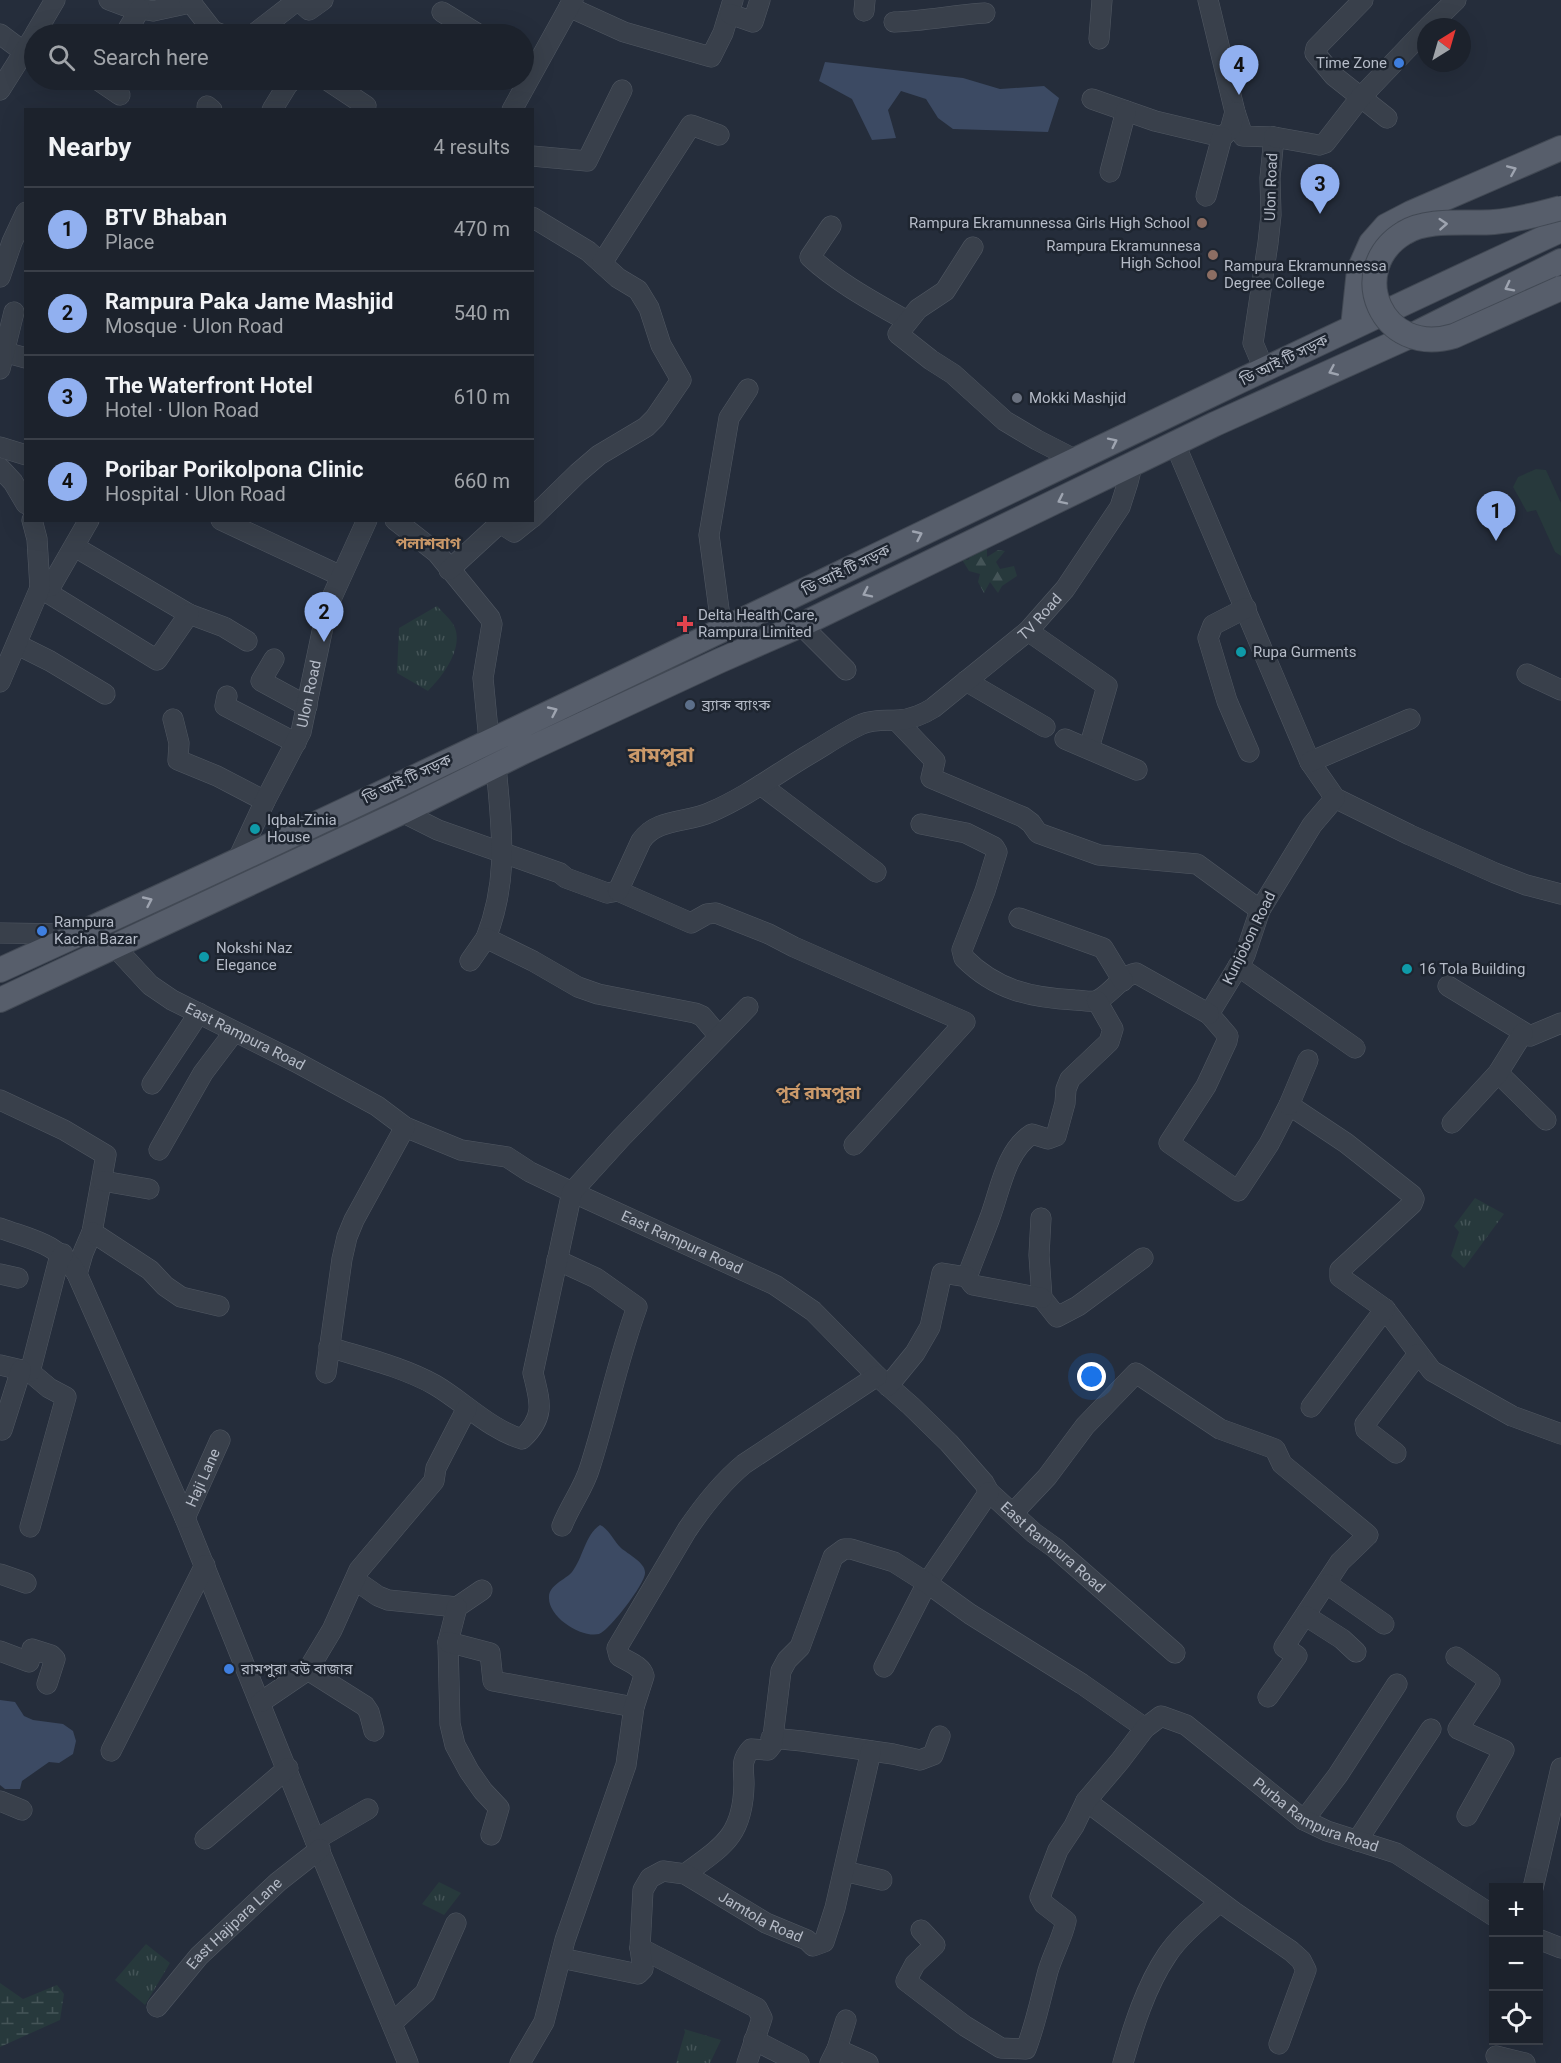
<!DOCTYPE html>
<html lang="en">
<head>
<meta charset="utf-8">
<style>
  :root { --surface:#1c222c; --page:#252a34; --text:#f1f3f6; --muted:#a0a4a9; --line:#3a3f48; --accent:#91b0f0 }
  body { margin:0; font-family:Roboto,"Noto Sans Bengali",sans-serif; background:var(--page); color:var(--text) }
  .controls { position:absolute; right:18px; bottom:18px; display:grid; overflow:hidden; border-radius:0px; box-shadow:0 6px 24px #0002 }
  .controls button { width:54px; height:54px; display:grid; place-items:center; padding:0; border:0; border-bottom:2px solid var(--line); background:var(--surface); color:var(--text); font:30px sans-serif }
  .compass { position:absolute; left:1417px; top:18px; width:54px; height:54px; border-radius:50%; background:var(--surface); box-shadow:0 6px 24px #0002; rotate:37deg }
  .you { position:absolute; left:1092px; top:1377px; width:21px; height:21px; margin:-15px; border:4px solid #fff; border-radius:50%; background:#1a73e8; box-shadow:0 0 0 9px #1a73e833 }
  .badge { display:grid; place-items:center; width:39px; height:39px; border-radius:50%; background:var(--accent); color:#111; font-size:20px; font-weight:700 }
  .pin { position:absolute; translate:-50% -50px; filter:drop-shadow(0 2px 3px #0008) }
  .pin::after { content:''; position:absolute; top:32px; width:21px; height:18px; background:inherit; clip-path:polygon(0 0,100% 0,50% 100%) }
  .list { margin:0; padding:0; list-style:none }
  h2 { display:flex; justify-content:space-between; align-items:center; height:78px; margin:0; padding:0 24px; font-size:26px }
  h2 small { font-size:20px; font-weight:400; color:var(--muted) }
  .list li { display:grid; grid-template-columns:39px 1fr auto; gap:18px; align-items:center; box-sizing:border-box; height:84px; padding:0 24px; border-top:2px solid var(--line) }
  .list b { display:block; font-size:22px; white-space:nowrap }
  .list p { margin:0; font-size:20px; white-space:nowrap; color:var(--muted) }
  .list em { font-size:20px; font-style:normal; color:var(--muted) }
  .icon { flex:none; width:33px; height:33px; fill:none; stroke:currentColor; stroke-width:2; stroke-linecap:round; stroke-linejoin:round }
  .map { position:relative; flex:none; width:1561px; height:2063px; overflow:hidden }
  .search { position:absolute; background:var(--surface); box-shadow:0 6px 24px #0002; left:24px; top:24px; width:510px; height:66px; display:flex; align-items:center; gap:15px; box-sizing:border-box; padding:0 21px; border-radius:33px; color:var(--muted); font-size:22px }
  .panel { position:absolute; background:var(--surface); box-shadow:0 6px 24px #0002; left:24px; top:108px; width:510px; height:414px; border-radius:0px }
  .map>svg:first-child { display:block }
</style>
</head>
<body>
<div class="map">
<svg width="1561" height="2063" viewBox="0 0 1561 2063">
  <defs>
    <pattern id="forest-firs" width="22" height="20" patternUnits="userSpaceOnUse" patternTransform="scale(1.5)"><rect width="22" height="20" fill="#27393c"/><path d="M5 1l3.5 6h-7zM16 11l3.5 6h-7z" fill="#445457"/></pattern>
    <pattern id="wetland-marsh" width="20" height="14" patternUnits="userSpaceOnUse" patternTransform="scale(1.5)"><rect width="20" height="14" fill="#27393c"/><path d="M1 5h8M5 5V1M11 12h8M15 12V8" fill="none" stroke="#445457"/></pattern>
    <pattern id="park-tufts" width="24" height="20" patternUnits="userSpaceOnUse" patternTransform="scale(1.5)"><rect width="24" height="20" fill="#27393c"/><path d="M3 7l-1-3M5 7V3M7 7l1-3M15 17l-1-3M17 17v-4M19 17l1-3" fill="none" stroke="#445457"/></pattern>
  </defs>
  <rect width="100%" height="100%" fill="#252d3b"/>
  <path fill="#27393c" d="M1536,469L1546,470L1561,503V556L1555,552L1536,510L1527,512L1513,487L1518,477Z"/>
  <path fill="url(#forest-firs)" d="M987,548V557L998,550L1005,551L996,562L1000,569L1014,566L1017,576L1002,586L998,593L990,582L984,593L978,582L980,574L969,571L961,558L968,560L972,555Z"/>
  <path fill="url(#wetland-marsh)" d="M0,1983L23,1999L57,1985L64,1994L60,2020L0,2047Z"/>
  <path fill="url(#park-tufts)" d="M437,606C442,612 452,620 455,628C463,650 442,677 428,691L397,673L399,628Z
    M1475,1198L1504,1214L1464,1268L1451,1256L1459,1232L1454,1226Z
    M439,1882L461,1893L444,1915L422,1904Z
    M146,1944L170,1963L145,2005L115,1980Z
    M684,2029L721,2040L710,2063H676L685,2032Z"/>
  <path fill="#3c4a63" d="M825,62L963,78L1000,89L1044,86L1059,98L1048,132L953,129L938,118L926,99L901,91L888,110L896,138L872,140L852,99L819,81Z
    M600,1525C608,1528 614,1541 621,1548C628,1554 646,1563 645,1573C645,1584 609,1631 599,1634C581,1638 548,1617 549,1597C549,1585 565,1580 572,1572C583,1558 585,1535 600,1525Z
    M0,1700L15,1702L24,1716L33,1720L63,1724L73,1731L76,1741L73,1754L59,1763L49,1762L22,1781L20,1789H5L0,1785Z"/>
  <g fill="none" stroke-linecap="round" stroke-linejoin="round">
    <g stroke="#515863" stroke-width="21">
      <g id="minor">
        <path d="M109,0L125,6L153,11L190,3"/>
        <path d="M189,0L213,31L221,34"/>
        <path d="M1208,0L1235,112L1243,136L1274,137L1270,178L1271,215L1268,243L1253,343L1264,369"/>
        <path d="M1363,0L1316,48L1315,53L1334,76L1387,118"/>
        <path d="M569,7L624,32L711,57L723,33L733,0"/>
        <path d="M864,11L865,0"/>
        <path d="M442,12L478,34"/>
        <path d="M730,14L753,22L760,0"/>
        <path d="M894,22C924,21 954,15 985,13"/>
        <path d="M1428,27L1456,0"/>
        <path d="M0,34L24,52"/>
        <path d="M35,34L55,0"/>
        <path d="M125,34L140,9"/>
        <path d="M254,34L298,0L309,10L323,0"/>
        <path d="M1099,39L1102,0"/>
        <path d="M98,80L120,95"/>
        <path d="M327,80L366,106L365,110"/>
        <path d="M0,90L34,36"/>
        <path d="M1092,99L1155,121L1222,137L1230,130L1235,112"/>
        <path d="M207,106L212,110"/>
        <path d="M272,110L288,84L293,80"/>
        <path d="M512,110L573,0"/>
        <path d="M1274,137L1319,145L1325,143L1360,98L1426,29"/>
        <path d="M532,156L587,161L622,90"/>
        <path d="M1110,172L1126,111"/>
        <path d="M1206,196L1222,137"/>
        <path d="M532,217L588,251L618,278L638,290L649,308L661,345L681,380L655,418L646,427L599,455L578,473L532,518"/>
        <path d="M831,226L810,257C838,283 874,302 907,321"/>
        <path d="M973,247L945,291L918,309L898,334L931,360L953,374L1005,421L1037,440L1076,460"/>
        <path d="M602,263L691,125L719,135"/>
        <path d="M0,277L12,242L26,212"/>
        <path d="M4,352L26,358"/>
        <path d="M0,369L14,312"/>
        <path d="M1175,444L1310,762L1335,798L1410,835L1495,873L1526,885L1561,894"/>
        <path d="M0,447L26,455"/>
        <path d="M0,468L13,482L26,504"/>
        <path d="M221,520L341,576"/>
        <path d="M395,520L437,553L490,618L492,624L483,678L489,741"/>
        <path d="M75,547L189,614L224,627L247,641"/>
        <path d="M449,570L500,523L514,532L529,520"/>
        <path d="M40,588L157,660L189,614"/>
        <path d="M40,588L51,586L89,520"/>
        <path d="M1246,608L1213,625L1208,638L1227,701L1249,752"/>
        <path d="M801,625L846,670"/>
        <path d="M1028,631L1107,686L1089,748"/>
        <path d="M722,632L709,535L729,418L748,389"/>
        <path d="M18,645L50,661L105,694"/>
        <path d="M274,659L261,681L307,706"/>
        <path d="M1527,674L1561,690"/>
        <path d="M966,681L1045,727"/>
        <path d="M0,682L40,588L37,539L32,520"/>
        <path d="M227,696L225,706L296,743"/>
        <path d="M173,719L179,743L178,760L217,776L265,801"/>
        <path d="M897,721L935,761L931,778L1023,817L1031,823L1038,833L1099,855L1197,864L1260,910"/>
        <path d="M1065,739L1137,770"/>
        <path d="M1310,762L1410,719"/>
        <path d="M761,785L876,872"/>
        <path d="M1335,798L1312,825L1260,910L1245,955L1209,1014L1228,1036L1227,1041L1206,1086L1169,1143L1238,1191L1269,1144L1289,1105L1346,1143L1412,1195L1414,1199L1412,1204L1340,1270V1277L1385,1309L1432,1371L1512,1416L1561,1434"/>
        <path d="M402,812L438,830L560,873L566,878L607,893L618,891L691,923L707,914L716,913L769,934L794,947L965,1022L854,1145"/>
        <path d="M921,824L966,833L994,847L997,852L985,891L962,950L964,958C996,990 1031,998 1075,1000C1082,1000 1092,1003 1098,1000C1112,993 1121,976 1136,973L1209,1014"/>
        <path id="s1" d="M237,861L265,801L301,732L327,608L367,520"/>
        <path id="s2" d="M618,891L641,841C656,818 688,823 711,812C746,797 778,773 810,754C827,744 844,732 862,724C875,719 886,721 899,720C911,719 922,715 933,708L1028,631L1065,589L1120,507L1128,482L1132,466"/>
        <path d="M1019,918L1103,948L1123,981"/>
        <path d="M0,933L74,934"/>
        <path d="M486,938C510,876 501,828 496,765"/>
        <path id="s3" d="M115,947L150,985L172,1000L296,1062L377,1106L405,1127L461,1150L507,1157L530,1172L572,1192L775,1285L813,1311L877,1376L911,1406L949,1443L984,1483L989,1492L1034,1533L1055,1548L1175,1653"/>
        <path d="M470,961L486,938L533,961L578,987L598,994L695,1013L702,1016L718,1035"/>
        <path d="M1238,966L1355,1048"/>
        <path d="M1448,986L1530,1036L1561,1023"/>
        <path d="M1498,1073L1546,1120"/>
        <path d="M152,1084L199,1013"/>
        <path d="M0,1100L64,1130L106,1155L92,1232L83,1253L77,1274"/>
        <path d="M1289,1105L1308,1060"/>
        <path d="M1452,1123L1498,1073L1523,1033"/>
        <path d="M159,1150L203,1073L234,1032"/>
        <path d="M103,1181L149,1189"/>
        <path d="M1041,1218L1039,1255L1042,1298L1057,1317L1078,1306L1143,1258"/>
        <path d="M0,1228C32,1240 58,1243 77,1274L185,1518L315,1840L408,2063"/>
        <path d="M92,1232L150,1270L165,1286L181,1297L219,1306"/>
        <path d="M557,1260L596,1278L637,1307C618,1359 607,1414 590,1467C584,1488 570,1505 562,1526"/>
        <path d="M0,1274L18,1278"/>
        <path d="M967,1277C974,1258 982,1239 989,1220C1000,1192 1005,1151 1032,1134L1048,1139L1056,1136L1065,1103L1066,1089L1070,1079L1109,1042L1113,1029L1097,1001"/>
        <path d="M329,1347C364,1358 403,1367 435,1385C464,1402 489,1429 522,1439C546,1416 540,1402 533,1373L572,1192L621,1138L748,1007"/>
        <path d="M0,1365L30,1372L49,1388L66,1397L30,1527"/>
        <path d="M30,1372L58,1263L63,1254"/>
        <path d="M326,1373L342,1259L347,1237L354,1220L405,1127"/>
        <path d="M888,1386L915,1353L930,1327L942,1273L967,1277L973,1285L1042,1298"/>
        <path d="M1311,1407L1385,1309"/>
        <path d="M2,1430L21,1370"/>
        <path d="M1396,1453L1366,1430L1365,1424L1418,1354"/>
        <path d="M1013,1513L1047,1477L1085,1426L1136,1373L1220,1429L1275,1449L1282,1464L1368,1535L1340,1562L1284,1647L1297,1656L1268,1697"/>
        <path id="s4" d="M185,1518L220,1440"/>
        <path d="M0,1574L26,1583"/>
        <path d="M355,1580L378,1596L388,1600L457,1607L482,1590"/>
        <path d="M1327,1584L1384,1624"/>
        <path d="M457,1607L448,1642L450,1724L455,1745L469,1771L483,1791L499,1808L491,1835"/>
        <path d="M1306,1616L1342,1639L1356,1652"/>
        <path d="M448,1642L490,1653L493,1681L634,1707"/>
        <path d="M0,1651L29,1662L32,1649L51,1655L55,1659L47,1684"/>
        <path d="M1456,1657L1490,1681L1458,1729L1504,1750L1467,1816"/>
        <path d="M884,1667L927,1583L989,1492"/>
        <path d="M308,1670L365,1706L369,1712L374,1731"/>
        <path d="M261,1702L308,1670L332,1630L359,1570L434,1481L436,1468L467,1408"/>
        <path d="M771,1738L802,1741L893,1754L920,1760L933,1755L940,1736"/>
        <path d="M111,1751L205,1565"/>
        <path d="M0,1801L22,1810"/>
        <path d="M1086,1801L1234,1912L1291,1951L1301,1960L1306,1970L1279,2044"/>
        <path d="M1304,1820L1338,1775L1397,1684"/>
        <path d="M205,1839L288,1768"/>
        <path d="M315,1840L368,1809"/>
        <path d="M1357,1841L1431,1729"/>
        <path d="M844,1871L882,1880"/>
        <path d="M685,1874C723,1846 743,1836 744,1784C744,1769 740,1761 751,1749L768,1750L772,1745L781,1671L787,1660L800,1647L833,1557L844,1549H851L894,1562L927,1583L970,1614L1082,1684L1145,1728"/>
        <path d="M1533,1888L1561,1768"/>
        <path id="s5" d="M921,1930L935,1945L915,1964L906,1981L965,2026L1001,2048L1026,2049C1036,2023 1041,1997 1048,1971C1053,1954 1062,1939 1066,1921L1044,1904L1040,1897L1058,1850L1074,1826L1086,1801L1120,1761L1145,1728L1161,1716L1186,1725L1304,1820L1327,1831L1396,1853L1494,1916"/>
        <path d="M1538,1939L1561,1948"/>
        <path d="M640,1948L757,2008L762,2018L747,2063"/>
        <path id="s6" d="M561,1958L638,1974L643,1969L640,1948L643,1890L650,1878L663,1871L685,1874L766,1923L807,1940L813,1946L824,1942L835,1908L871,1751"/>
        <path id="s7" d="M157,2007L199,1956L278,1882L320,1849"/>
        <path d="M392,2023L425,1993L456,1923"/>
        <path d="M754,2040L799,2063"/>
        <path d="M837,2049L846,2020"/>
        <path d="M1496,2056L1525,2063"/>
        <path d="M520,2063L544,2022L565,1940L626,1765L634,1707L644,1676C642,1666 627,1661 619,1656L617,1648L687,1530C704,1505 721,1483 744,1464L877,1376"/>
        <path d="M830,2063L837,2049L868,2063"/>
        <path d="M1123,2063C1133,2027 1146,1986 1167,1955C1181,1934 1202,1918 1220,1902"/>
      </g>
    </g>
    <g stroke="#424954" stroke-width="26">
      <path id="major" d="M1353,327L1359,270L1371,243L1386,226L1411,213L1561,148
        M0,970C525,732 1038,472 1561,230
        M0,1000L402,812L523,752L719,661L801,625L1215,424L1419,332L1561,261"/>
    </g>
    <use href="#minor" stroke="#39404b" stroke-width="20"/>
    <use href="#major" stroke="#575e6b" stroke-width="24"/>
    <g stroke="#424954" stroke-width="26" stroke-linecap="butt">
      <path id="major-bridge" d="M1561,208C1539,214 1517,220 1494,222C1467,224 1427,218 1404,233C1345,269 1381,358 1454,336L1561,288"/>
    </g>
    <use href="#major-bridge" stroke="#575e6b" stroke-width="24"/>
  </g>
  <defs><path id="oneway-chevron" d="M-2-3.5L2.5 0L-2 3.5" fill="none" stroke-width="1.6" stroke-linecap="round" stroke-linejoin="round" transform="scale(1.5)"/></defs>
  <g stroke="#9ea4b0">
    <use href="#oneway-chevron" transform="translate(1512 170) rotate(-23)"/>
    <use href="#oneway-chevron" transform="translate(1443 224) rotate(-4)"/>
    <use href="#oneway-chevron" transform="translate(1509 287) rotate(153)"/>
    <use href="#oneway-chevron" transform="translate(1333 371) rotate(156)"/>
    <use href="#oneway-chevron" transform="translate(1113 442) rotate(-26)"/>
    <use href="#oneway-chevron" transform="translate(1062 500) rotate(154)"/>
    <use href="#oneway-chevron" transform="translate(918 535) rotate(-25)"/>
    <use href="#oneway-chevron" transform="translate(867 593) rotate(154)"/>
    <use href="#oneway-chevron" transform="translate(553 711) rotate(-25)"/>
    <use href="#oneway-chevron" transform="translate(148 901) rotate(-25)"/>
  </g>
  <g fill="#3f7fe0" stroke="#1e2530" stroke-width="2">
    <circle cx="1399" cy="63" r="6"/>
    <circle cx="42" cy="931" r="6"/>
    <circle cx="229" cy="1669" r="6"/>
  </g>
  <g fill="#8d6e63" stroke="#1e2530" stroke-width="2">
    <circle cx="1202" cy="223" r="6"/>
    <circle cx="1213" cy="255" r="6"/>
    <circle cx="1212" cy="275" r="6"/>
  </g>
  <circle fill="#6b7280" stroke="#1e2530" stroke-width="2" cx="1017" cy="398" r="6"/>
  <path fill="#e0444e" stroke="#1e2530" stroke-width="2" d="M682 615h6v6h6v6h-6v6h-6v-6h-6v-6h6z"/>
  <g fill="#0f9aa8" stroke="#1e2530" stroke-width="2">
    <circle cx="1241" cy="652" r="6"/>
    <circle cx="255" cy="829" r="6"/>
    <circle cx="204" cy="957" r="6"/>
    <circle cx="1407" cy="969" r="6"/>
  </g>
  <circle fill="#5c6f8a" stroke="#1e2530" stroke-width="2" cx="690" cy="705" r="6"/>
  <g text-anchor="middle" stroke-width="5" stroke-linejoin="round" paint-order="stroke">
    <g font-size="15" fill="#b5bbc7" stroke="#1e2530" text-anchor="start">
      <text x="1387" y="68" text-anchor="end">Time Zone</text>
      <text x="1190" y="228" text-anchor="end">Rampura Ekramunnessa Girls High School</text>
      <text x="1201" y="251" text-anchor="end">Rampura Ekramunnesa<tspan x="1201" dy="17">High School</tspan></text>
      <text x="1224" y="271">Rampura Ekramunnessa<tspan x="1224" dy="17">Degree College</tspan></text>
      <text x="1029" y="403">Mokki Mashjid</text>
      <text x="698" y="620">Delta Health Care,<tspan x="698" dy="17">Rampura Limited</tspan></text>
      <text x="1253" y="657">Rupa Gurments</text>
      <text x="702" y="710">ব্র্যাক ব্যাংক</text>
      <text x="267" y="825">Iqbal-Zinia<tspan x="267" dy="17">House</tspan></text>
      <text x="54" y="927">Rampura<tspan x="54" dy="17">Kacha Bazar</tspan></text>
      <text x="216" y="953">Nokshi Naz<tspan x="216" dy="17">Elegance</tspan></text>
      <text x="1419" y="974">16 Tola Building</text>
      <text x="241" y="1674">রামপুরা বউ বাজার</text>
    </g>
    <g font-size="15" fill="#b5bbc7" stroke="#1e2530">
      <text transform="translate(1271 187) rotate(-88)" y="5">Ulon Road</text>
      <text transform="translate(1284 360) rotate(-26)" y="5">ডি আই টি সড়ক</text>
      <text transform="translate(846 570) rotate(-26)" y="5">ডি আই টি সড়ক</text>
      <text dy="5" stroke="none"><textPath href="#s2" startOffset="522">TV Road</textPath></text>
      <text dy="5" stroke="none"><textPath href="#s1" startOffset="183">Ulon Road</textPath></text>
      <text transform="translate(407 779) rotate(-25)" y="5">ডি আই টি সড়ক</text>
      <text transform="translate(1249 938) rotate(-64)" y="5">Kunjobon Road</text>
      <text dy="5" stroke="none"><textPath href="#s3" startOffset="160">East Rampura Road</textPath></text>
      <text dy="5" stroke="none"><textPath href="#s3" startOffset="646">East Rampura Road</textPath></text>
      <text dy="5" stroke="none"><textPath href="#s4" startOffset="44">Haji Lane</textPath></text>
      <text dy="5" stroke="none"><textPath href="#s3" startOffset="1132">East Rampura Road</textPath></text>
      <text dy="5" stroke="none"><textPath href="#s5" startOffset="786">Purba Rampura Road</textPath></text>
      <text dy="5" stroke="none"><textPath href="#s6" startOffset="303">Jamtola Road</textPath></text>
      <text dy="5" stroke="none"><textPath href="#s7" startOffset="114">East Hajipara Lane</textPath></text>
    </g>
    <g font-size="16" font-weight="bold" fill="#cc9a6a" stroke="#1e2530">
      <text x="428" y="549">পলাশবাগ</text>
    </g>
    <g font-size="18" font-weight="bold" fill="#cc9a6a" stroke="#1e2530">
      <text x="818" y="1099">পূর্ব রামপুরা</text>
    </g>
    <g font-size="21" font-weight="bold" fill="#cc9a6a" stroke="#1e2530">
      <text x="661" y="762">রামপুরা</text>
    </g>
  </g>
</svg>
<div class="controls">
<button>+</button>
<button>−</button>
<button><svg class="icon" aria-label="locate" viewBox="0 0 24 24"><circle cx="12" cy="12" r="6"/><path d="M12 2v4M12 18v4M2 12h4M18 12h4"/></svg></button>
</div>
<svg class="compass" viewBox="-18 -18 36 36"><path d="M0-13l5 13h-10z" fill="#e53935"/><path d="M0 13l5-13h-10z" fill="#a0a4a9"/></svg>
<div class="you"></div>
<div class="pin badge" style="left:1496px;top:541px">1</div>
<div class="pin badge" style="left:324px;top:642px">2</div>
<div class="pin badge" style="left:1320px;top:214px">3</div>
<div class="pin badge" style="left:1239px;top:95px">4</div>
<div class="search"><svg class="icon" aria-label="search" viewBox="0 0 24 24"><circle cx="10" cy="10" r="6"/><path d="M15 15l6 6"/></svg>Search here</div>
<section class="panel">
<h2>Nearby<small>4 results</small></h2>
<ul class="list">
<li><span class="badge">1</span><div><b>BTV Bhaban</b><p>Place</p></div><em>470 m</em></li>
<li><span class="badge">2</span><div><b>Rampura Paka Jame Mashjid</b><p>Mosque · Ulon Road</p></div><em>540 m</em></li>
<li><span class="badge">3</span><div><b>The Waterfront Hotel</b><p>Hotel · Ulon Road</p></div><em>610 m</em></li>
<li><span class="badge">4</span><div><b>Poribar Porikolpona Clinic</b><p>Hospital · Ulon Road</p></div><em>660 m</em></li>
</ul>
</section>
</div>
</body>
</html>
